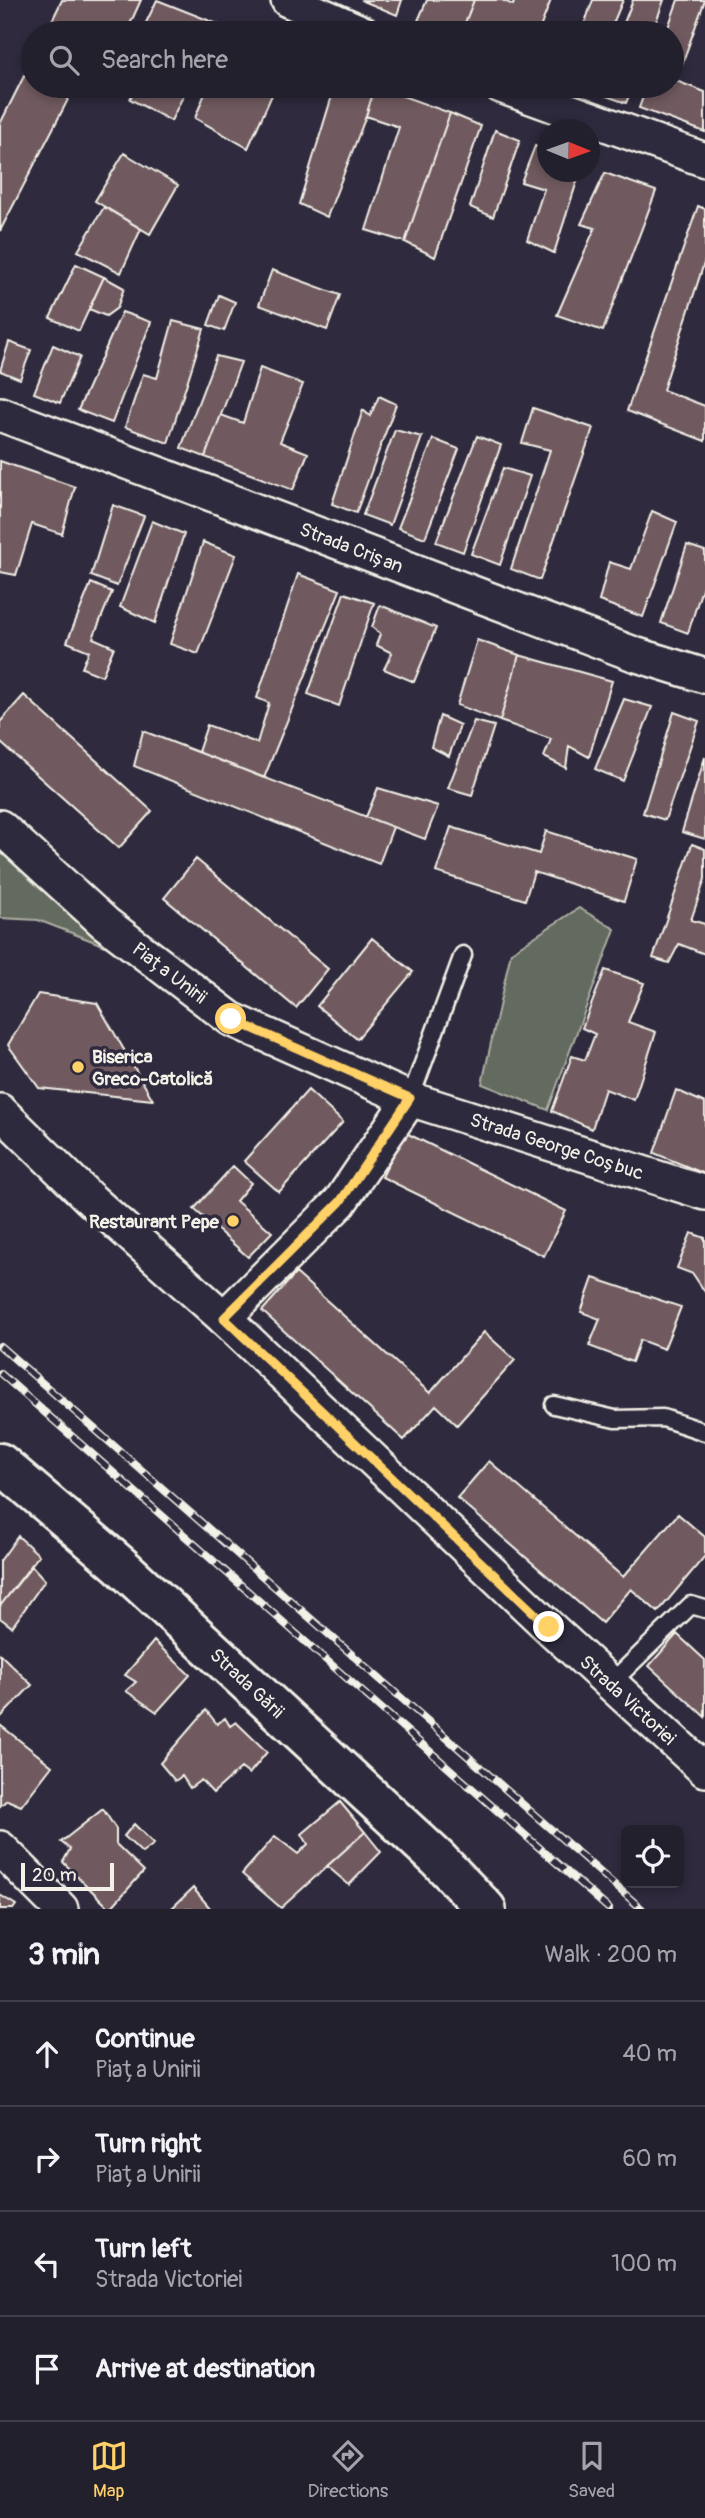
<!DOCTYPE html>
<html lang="en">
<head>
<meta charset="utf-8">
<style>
  :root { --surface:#23202e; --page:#2b2836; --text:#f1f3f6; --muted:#a3a3aa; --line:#403e4a; --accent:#ffd166 }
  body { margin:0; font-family:Pangolin,sans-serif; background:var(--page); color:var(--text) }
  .controls { position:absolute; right:21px; bottom:21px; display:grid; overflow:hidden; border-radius:10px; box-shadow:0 4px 10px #0003 }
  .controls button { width:63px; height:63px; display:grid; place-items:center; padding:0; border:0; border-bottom:2px solid var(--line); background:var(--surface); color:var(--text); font:35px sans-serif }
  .compass { position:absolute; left:537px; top:119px; width:63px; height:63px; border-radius:50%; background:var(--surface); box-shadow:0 4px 10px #0003; rotate:91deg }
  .scale { position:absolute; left:21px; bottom:18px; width:93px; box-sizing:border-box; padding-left:7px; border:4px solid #f4f1e8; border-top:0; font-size:19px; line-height:24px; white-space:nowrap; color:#f4f1e8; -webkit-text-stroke:5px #2f2a3d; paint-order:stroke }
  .stop { position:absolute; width:21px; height:21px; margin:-16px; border:5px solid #ffd166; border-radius:50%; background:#fff }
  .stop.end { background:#ffd166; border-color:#fff; box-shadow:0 2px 7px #0008 }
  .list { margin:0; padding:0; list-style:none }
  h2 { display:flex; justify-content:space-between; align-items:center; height:91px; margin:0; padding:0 28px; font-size:30px }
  h2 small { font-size:23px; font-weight:400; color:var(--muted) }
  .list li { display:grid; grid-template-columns:46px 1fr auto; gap:21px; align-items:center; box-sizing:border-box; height:105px; padding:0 28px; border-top:2px solid var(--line) }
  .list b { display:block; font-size:26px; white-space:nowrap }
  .list p { margin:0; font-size:23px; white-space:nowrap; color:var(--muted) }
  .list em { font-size:23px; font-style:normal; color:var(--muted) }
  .icon { flex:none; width:38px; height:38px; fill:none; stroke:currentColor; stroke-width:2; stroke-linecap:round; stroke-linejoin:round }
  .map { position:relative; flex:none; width:705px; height:1909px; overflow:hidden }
  .search { position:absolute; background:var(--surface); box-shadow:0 4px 10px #0003; left:21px; right:21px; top:21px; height:77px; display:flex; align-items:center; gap:18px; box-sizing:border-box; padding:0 24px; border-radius:38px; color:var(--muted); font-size:26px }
  .sheet { height:511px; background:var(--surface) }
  nav { display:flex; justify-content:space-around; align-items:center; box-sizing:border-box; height:98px; border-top:2px solid var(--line); background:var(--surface); font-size:19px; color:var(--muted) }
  nav a { display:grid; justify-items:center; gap:4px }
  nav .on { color:var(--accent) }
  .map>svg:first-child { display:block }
</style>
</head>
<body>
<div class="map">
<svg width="705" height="1909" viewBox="0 0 705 1909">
  <rect width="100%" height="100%" fill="#2f2a3d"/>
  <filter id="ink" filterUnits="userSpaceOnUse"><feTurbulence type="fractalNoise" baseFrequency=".0143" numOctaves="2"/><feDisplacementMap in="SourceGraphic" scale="14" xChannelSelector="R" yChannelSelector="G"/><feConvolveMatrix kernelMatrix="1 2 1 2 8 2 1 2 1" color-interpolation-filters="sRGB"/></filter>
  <g filter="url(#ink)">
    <path fill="#646b5e" stroke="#acaea3" stroke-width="2" d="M0,848L108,947L38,920L0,918Z
      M579,908L615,929L548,1110L482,1084L511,952Z"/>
    <path fill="#705a5f" stroke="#f4f1e8" stroke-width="2" d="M62,0H141L126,33H46Z
      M157,0L218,24L214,33H141Z
      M361,0H402L397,15Z
      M427,0H474L461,33H443L417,23Z
      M474,0H502L513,5L515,0H551L538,33H461Z
      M593,0H623L609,33H581Z
      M633,0H664L652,33H620Z
      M678,0H705L676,81L705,92V132L639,108L647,86H672V33H666Z
      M33,58V86H75L0,231V124Z
      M136,86H188L171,121L130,99Z
      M208,86H276L248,148L195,118Z
      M335,86H375L366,116L327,217L299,204Z
      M375,86L450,113L405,242L366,230L399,127L366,116Z
      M601,86H633L626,103L598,93Z
      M450,113L481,126L435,257L405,242Z
      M495,130L520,140L493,217L470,207Z
      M535,146L548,151V172H580L554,253L527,240L544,189L521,182Z
      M124,153L178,185L150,234L95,201Z
      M605,173L656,191L603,331L557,315L595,228L581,224Z
      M698,206L705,209V260L663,390L705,406V441L627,411Z
      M104,207L141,229L121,273L78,251Z
      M76,264L104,277L79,331L50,318Z
      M272,270L340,295L327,330L259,305Z
      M104,277L124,288L117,308L106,316L89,309Z
      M219,295L235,302L224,331L208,325Z
      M122,312L151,322L112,423L78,410Z
      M173,321L204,329L168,443L125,427L143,374L157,378Z
      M9,342L31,350L20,379L0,371Z
      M53,345L80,357L60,403L34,393Z
      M216,356L241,362L205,457L181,448Z
      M260,368L303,384L280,442L308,453L293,490L205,457L221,415L243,423Z
      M379,396L396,404L356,513L332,504L363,410L370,416Z
      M533,408L593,428L540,580L511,569L550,450L522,443Z
      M395,430L422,437L390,525L363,515Z
      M477,436L501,445L463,552L436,542Z
      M433,439L459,449L425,538L398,528Z
      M0,461L75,487L62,534L32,524L16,575L0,572Z
      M503,468L530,476L500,565L471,554Z
      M113,505L144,516L117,586L91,576Z
      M652,511L677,522L643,617L599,601L609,562L631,569Z
      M152,521L184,534L155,623L120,607Z
      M203,542L236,555L198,654L170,644Z
      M687,545L705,551V579L688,633L661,623Z
      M298,574L340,590L264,778L198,752L207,725L257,743L269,703L257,698Z
      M91,583L112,592L93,638L114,647L102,676L82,668L89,651L67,642Z
      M344,593L374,603L339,706L308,694Z
      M380,605L436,628L414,682L384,669L392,653L376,645L380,634L372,627Z
      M477,640L519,655L500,721L457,705Z
      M519,655L612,681L589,757L569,746L566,768L544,757L551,739L500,721Z
      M24,695L152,811L119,848L0,742V722Z
      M624,699L652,707L623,781L595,769Z
      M674,712L699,721L665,820L643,813Z
      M440,716L460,725L449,756L431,747Z
      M474,721L494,726L472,795L448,788Z
      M143,731L393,827L379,864L134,766Z
      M705,757V839L682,832Z
      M378,788L438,806L425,839L366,817Z
      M451,827L539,854L546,831L637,859L624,901L534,872L525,900L436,872Z
      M692,844L705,849V879L691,920L705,924V954L679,944L669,963L653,958Z
      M196,859L328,969L296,1008L164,898Z
      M372,938L413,972L357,1039L317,1006Z
      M605,970L644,983L628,1022L656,1032L634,1100L605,1089L592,1129L552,1111L572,1056L585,1060L595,1034L582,1028Z
      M38,994L97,1003L153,1100L39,1088L8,1045Z
      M308,1090L343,1122L279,1192L244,1161Z
      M676,1090L705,1103V1174L654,1153Z
      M404,1132L566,1211L544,1256L382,1177Z
      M233,1166L251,1183L236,1201L272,1232L248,1257L194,1209Z
      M691,1233L705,1238V1292L693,1274L677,1268Z
      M296,1273L430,1393L484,1332L515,1360L457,1425L436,1405L404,1440L262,1311Z
      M593,1278L681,1307L664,1349L640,1340L632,1362L589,1346L600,1319L581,1312Z
      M489,1461L623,1577L678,1514L705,1537V1556L658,1612L631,1589L602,1623L457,1498Z
      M18,1536L39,1555L0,1606V1561Z
      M32,1566L45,1580L12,1627L0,1618V1606Z
      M677,1634L705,1660V1717L649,1666Z
      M154,1641L190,1675L157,1712L126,1691L136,1682L125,1675Z
      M0,1654L32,1685L0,1718Z
      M206,1710L217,1724L225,1718L230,1726L236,1722L267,1752L249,1774L241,1768L213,1793L201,1780L190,1788L182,1776L175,1781L160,1763Z
      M0,1725L52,1766L21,1806L7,1800L0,1806Z
      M340,1802L365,1832L281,1908L242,1874L275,1836L298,1854L308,1844L302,1834Z
      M103,1809L116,1829V1844L144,1871L110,1909L63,1862L70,1849L61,1842Z
      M134,1824L154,1844L142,1853L124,1836Z
      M365,1832L381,1852L349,1885L327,1866Z
      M193,1888L211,1909H171Z
      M0,1895L16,1905L13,1909H0Z"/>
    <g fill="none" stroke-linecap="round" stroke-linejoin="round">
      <g stroke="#f4f1e8" stroke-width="21">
        <path id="service" d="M410,1099L463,955
          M554,1405L615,1419L663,1418L705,1432
          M610,1684L691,1605L705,1609"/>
      </g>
      <g stroke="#f4f1e8" stroke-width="38">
        <g id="minor">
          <path d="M288,0L363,33"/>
          <path d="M501,86L705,160"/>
          <path id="s1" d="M0,414L634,654L705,676"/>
          <path id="s2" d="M0,827L105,923L231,1019L410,1099L705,1193"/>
          <path id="s3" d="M0,1111L88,1197L224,1318L549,1627L705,1770"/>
          <path d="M224,1318L340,1202L410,1099"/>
          <path d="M0,1848L61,1909"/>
        </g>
      </g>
      <g stroke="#f4f1e8" stroke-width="44">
        <g id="tertiary">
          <path id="s4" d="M0,1463L120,1565L438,1859L486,1909"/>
        </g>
      </g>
      <use href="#service" stroke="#2f2a3d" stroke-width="16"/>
      <use href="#minor" stroke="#2f2a3d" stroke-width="33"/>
      <use href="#tertiary" stroke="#2f2a3d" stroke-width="38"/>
      <g stroke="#f4f1e8" stroke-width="8">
        <path id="rail" d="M0,1346L642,1909
          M0,1373L609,1909"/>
      </g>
      <use href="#rail" stroke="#2f2a3d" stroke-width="5" stroke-dasharray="16" stroke-linecap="butt"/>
    </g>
  </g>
  <g fill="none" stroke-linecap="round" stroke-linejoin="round" filter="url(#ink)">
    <path stroke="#ffd166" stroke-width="9" d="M231,1019L410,1098L340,1202L224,1318L549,1627"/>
  </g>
  <g fill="#ffd166" stroke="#2f2a3d" stroke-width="2.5">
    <circle cx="78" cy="1067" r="7"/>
    <circle cx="233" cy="1221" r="7"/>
  </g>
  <g text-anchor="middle" stroke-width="7" stroke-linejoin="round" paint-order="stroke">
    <g font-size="19" fill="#f4f1e8" stroke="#2f2a3d">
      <text dy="7" stroke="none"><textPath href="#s1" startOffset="376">Strada Crișan</textPath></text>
      <text dy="7" stroke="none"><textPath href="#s2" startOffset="224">Piața Unirii</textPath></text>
      <text dy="7" stroke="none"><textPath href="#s2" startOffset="651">Strada George Coșbuc</textPath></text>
      <text dy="7" stroke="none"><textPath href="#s4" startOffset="331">Strada Gării</textPath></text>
      <text dy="7" stroke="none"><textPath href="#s3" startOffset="861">Strada Victoriei</textPath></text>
    </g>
    <g font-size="19" font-weight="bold" fill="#f4f1e8" stroke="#2f2a3d" text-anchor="start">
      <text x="92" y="1063">Biserica<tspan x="92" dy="22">Greco-Catolică</tspan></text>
      <text x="219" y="1228" text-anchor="end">Restaurant Pepe</text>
    </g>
  </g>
</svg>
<div class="controls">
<button><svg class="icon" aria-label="locate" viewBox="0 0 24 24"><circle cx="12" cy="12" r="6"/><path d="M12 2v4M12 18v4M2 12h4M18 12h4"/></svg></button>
</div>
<svg class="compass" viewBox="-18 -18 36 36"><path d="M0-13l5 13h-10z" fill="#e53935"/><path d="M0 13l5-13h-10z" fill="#a3a3aa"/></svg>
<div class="scale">20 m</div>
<div class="stop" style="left:231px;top:1019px"></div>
<div class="stop end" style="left:549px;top:1627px"></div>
<div class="search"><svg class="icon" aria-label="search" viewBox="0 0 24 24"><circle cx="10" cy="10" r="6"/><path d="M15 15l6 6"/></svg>Search here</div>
</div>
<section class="sheet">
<h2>3 min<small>Walk · 200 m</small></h2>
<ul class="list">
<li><svg class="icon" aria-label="ahead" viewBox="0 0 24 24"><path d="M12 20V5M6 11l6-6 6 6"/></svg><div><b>Continue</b><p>Piața Unirii</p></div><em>40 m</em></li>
<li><svg class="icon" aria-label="right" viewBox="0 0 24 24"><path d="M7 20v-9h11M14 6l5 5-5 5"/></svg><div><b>Turn right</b><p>Piața Unirii</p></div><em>60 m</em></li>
<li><svg class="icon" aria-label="left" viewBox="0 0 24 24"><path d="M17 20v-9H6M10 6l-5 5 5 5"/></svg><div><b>Turn left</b><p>Strada Victoriei</p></div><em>100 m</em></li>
<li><svg class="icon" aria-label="arrive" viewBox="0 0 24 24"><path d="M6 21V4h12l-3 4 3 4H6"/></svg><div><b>Arrive at destination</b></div></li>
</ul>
</section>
<nav>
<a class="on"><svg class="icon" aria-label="map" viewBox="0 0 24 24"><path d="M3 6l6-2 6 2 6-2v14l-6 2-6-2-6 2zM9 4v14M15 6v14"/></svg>Map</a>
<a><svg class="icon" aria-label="directions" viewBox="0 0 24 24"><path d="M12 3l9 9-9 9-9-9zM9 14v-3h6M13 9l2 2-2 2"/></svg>Directions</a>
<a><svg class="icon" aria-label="saved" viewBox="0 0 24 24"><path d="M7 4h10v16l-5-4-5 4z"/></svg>Saved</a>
</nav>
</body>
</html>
